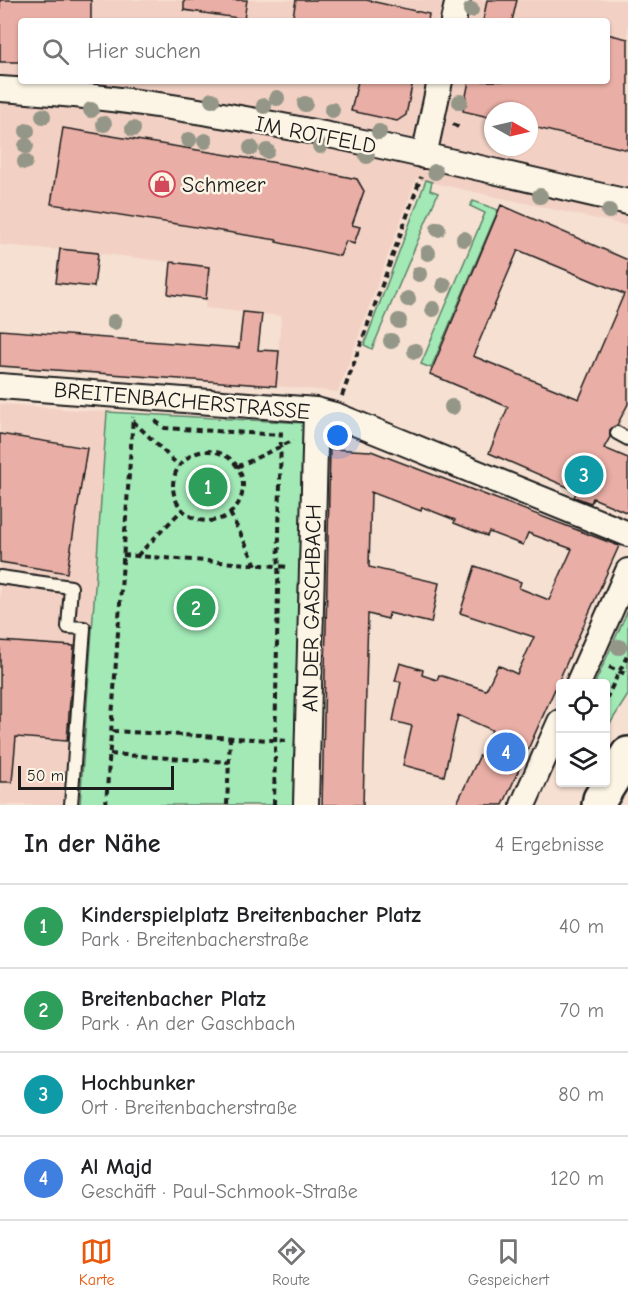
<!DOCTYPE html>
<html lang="de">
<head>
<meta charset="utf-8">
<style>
  :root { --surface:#fff; --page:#f2f2f2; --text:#202124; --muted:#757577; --line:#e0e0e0; --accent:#ea580c }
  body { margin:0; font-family:"Comic Neue",sans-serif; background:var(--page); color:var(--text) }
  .controls { position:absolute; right:18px; bottom:18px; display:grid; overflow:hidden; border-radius:6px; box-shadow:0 2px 4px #0004 }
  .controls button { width:54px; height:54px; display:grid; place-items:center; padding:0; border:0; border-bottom:2px solid var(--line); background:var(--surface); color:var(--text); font:30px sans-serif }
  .compass { position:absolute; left:484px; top:102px; width:54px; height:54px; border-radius:50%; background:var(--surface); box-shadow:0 2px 4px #0004; rotate:98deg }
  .scale { position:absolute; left:18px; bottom:15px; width:156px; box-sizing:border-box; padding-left:6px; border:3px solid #1c1c1c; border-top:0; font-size:16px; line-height:21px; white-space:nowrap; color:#1c1c1c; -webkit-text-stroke:4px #fcf5e5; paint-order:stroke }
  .you { position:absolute; left:338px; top:436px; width:21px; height:21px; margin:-15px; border:4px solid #fff; border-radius:50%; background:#1a73e8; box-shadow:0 0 0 9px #1a73e833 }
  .badge { display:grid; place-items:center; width:39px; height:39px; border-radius:50%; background:var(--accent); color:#fff; font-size:20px; font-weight:700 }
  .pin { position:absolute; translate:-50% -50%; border:3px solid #fff; box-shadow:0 2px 6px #0006 }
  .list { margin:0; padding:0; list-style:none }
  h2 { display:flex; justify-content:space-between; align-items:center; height:78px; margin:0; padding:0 24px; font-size:26px }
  h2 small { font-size:20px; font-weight:400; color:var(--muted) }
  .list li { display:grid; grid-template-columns:39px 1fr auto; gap:18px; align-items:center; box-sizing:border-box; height:84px; padding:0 24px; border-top:2px solid var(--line) }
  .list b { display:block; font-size:22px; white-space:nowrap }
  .list p { margin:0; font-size:20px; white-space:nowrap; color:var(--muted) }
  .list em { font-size:20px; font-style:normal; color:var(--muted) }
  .icon { flex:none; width:33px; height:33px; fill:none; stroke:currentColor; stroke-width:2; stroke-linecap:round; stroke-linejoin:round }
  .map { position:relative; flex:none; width:628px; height:805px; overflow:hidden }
  .search { position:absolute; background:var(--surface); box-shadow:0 2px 4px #0004; left:18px; right:18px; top:18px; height:66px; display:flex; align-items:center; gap:15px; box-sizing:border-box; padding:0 21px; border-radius:6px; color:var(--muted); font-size:22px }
  .sheet { height:414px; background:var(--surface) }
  nav { display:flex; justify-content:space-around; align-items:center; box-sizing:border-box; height:84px; border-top:2px solid var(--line); background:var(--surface); font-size:16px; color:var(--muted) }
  nav a { display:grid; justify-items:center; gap:3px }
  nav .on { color:var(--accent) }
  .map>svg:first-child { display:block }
</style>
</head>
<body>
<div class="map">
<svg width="628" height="805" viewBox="0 0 628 805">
  <rect width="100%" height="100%" fill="#f6e0d2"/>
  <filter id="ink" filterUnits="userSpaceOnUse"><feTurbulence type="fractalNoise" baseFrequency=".0167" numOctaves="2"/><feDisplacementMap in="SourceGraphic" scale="12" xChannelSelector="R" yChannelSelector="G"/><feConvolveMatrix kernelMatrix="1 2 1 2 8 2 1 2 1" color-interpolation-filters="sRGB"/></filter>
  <g filter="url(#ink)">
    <path fill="#f2d1c4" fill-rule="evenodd" d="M0,0H628V226L416,179L338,392L276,386L281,316L205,308L209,267L98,253L0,245ZM21,21H607V81H21ZM493,111H529V147H493Z
      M0,404L107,412L80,805H0Z"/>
    <path fill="#a2e9b6" stroke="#5f8269" stroke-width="1.5" d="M426,180L432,182L430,190L438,193L372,349L364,345Z
      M473,201L498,210L431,368L421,364L485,213L470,206Z
      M107,412L303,423L293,805H80Z
      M628,610V695L606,730V684L595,683Z"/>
    <path fill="#e9aea5" stroke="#1c1c1c" stroke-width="1.5" fill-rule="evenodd" d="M0,0H91V21H21V62H0Z
      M184,0H247L244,19L184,10Z
      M296,0H366L429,14L428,21H292Z
      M487,0H517L512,21H483Z
      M607,34L628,39V150L529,126V111H493V118L463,111L469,81H607Z
      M358,81H413L406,115L397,121L351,111Z
      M63,128L283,164L357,179L364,191L352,225L360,227L354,244L346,241L340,256L276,242L277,240L51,204Z
      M501,205L628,260V404L617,425L610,430V437L604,448L628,458V513L593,498L591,503L574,497L577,491L489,453L508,407L430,374ZM518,250L624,294L579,399L473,356Z
      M60,249L98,253L94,287L56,283Z
      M171,262L209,267L206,299L168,294Z
      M243,312L262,314L258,350L279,351L276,386L0,366V330L239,348Z
      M0,434L87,448L67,573L0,562Z
      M330,449L371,451L619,546L503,805H456L492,730L458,715L444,776L403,765L412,726L393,721L401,682L395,681L400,663L423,670L422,675L437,680L439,675L486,690L498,665L517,674L534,637L460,613L475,566L521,582L519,588L549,600L572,549L528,533L523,545L489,532L487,536L454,523L455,520L422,507L421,511L371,492L369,567L439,583L431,623L389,613L388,619L368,614L363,805H322Z
      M0,641L74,646L67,741L16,737L12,782H0Z"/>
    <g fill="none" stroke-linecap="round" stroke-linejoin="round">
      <g stroke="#1c1c1c" stroke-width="16">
        <path id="service" d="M617,433L628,439
          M0,577L71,587L68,627L84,628L71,805"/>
      </g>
      <g stroke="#1c1c1c" stroke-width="28">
        <path id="minor" d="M453,21L458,0
          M0,89C45,92 91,96 136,102C302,124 465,165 628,202
          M424,156L440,81
          M0,386L316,410L335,415L392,438L628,534
          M578,684L628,571
          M306,805L316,410
          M523,805L560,722"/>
      </g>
      <g stroke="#1c1c1c" stroke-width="38">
        <path id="primary" d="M599,805L600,799L628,754"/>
      </g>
      <path stroke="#1c1c1c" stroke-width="4" stroke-dasharray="6 4.5" stroke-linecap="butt" d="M453,124L462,129
        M342,396L421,177
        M133,421L179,466
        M155,421L165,428L281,435
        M173 486a35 35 0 1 1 70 0a35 35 0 1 1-70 0Z
        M237,467L294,440
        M230,513L256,565
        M123,555L290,567
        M137,556L182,510
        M609,667L628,675
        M606,699L628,654
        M112,731L288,741
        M110,754L229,762
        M106,805L133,417
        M227,805L230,738
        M274,805L281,428"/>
      <use href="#service" stroke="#fcf5e5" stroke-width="12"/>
      <use href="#minor" stroke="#fcf5e5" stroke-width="24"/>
      <use href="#primary" stroke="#fcf5e5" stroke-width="33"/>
    </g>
    <g fill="#949687">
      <circle cx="471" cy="10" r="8"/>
      <circle cx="277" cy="98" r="8"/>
      <circle cx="212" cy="100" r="8"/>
      <circle cx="460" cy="102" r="8"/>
      <circle cx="305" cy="104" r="8"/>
      <circle cx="264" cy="106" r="8"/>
      <circle cx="91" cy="110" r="8"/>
      <circle cx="332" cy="110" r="8"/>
      <circle cx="43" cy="116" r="8"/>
      <circle cx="104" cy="124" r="8"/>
      <circle cx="133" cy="129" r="8"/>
      <circle cx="27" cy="131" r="8"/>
      <circle cx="379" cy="132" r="8"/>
      <circle cx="189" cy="140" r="8"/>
      <circle cx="205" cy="141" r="8"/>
      <circle cx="26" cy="146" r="8"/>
      <circle cx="320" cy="146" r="8"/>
      <circle cx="251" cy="148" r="8"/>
      <circle cx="267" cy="151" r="8"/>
      <circle cx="367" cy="156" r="8"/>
      <circle cx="25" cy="162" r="8"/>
      <circle cx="435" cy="172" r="8"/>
      <circle cx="540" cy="196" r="8"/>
      <circle cx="609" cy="211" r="8"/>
      <circle cx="438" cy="229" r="8"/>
      <circle cx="464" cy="239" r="8"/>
      <circle cx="428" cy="253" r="8"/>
      <circle cx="419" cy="274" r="8"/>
      <circle cx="444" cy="285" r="8"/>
      <circle cx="408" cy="299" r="8"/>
      <circle cx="433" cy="309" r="8"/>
      <circle cx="399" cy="321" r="8"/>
      <circle cx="114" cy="322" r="8"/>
      <circle cx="391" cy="341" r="8"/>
      <circle cx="415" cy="351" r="8"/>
      <circle cx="452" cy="407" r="8"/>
      <circle cx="209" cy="487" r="8"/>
      <circle cx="619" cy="647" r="8"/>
    </g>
  </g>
  <defs>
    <g id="shop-ring" transform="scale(1.35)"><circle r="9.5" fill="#fcf5e5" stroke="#d1495b" stroke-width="1.5"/><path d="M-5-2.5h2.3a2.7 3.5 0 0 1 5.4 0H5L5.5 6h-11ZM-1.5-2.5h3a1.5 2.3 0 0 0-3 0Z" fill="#d1495b"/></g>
  </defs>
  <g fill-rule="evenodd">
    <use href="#shop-ring" x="162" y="184"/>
  </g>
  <g text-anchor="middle" stroke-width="5" stroke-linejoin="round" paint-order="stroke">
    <g font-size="22" fill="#1c1c1c" stroke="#fcf5e5">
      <text transform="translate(316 134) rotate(11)" y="8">IM ROTFELD</text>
      <text transform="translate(182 400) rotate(5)" y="8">BREITENBACHERSTRASSE</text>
      <text transform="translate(311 608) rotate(-89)" y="8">AN DER GASCHBACH</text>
    </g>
    <g font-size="22" fill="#1c1c1c" stroke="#fcf5e5" text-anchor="start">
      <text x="182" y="192">Schmeer</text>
    </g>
  </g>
</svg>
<div class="controls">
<button><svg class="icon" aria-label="locate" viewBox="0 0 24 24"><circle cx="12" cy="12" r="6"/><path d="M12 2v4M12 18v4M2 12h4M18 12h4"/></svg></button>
<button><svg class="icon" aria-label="layers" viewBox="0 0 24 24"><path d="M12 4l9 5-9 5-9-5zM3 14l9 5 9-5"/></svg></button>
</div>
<svg class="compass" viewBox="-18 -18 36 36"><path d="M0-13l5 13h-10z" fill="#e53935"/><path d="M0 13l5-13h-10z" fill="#757577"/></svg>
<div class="scale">50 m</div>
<div class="you"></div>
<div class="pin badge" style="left:208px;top:487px;background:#2e9e5b">1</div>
<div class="pin badge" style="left:196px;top:608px;background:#2e9e5b">2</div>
<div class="pin badge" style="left:584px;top:475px;background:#0f9aa8">3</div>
<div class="pin badge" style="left:506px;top:752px;background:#3f7fe0">4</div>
<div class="search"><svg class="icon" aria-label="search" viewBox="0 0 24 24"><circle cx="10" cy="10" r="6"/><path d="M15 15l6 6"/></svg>Hier suchen</div>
</div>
<section class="sheet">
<h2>In der Nähe<small>4 Ergebnisse</small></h2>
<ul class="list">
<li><span class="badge" style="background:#2e9e5b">1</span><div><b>Kinderspielplatz Breitenbacher Platz</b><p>Park · Breitenbacherstraße</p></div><em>40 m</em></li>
<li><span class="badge" style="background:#2e9e5b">2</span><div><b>Breitenbacher Platz</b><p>Park · An der Gaschbach</p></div><em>70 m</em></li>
<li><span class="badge" style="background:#0f9aa8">3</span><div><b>Hochbunker</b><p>Ort · Breitenbacherstraße</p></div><em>80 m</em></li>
<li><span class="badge" style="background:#3f7fe0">4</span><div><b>Al Majd</b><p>Geschäft · Paul-Schmook-Straße</p></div><em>120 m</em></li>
</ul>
</section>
<nav>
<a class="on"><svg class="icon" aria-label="map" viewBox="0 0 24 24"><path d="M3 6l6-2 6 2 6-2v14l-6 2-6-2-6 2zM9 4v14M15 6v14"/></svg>Karte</a>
<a><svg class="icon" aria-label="directions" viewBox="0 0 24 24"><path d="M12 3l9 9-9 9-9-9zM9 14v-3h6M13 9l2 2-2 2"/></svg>Route</a>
<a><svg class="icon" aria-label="saved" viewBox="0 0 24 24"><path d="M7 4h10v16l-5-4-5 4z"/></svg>Gespeichert</a>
</nav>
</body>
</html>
